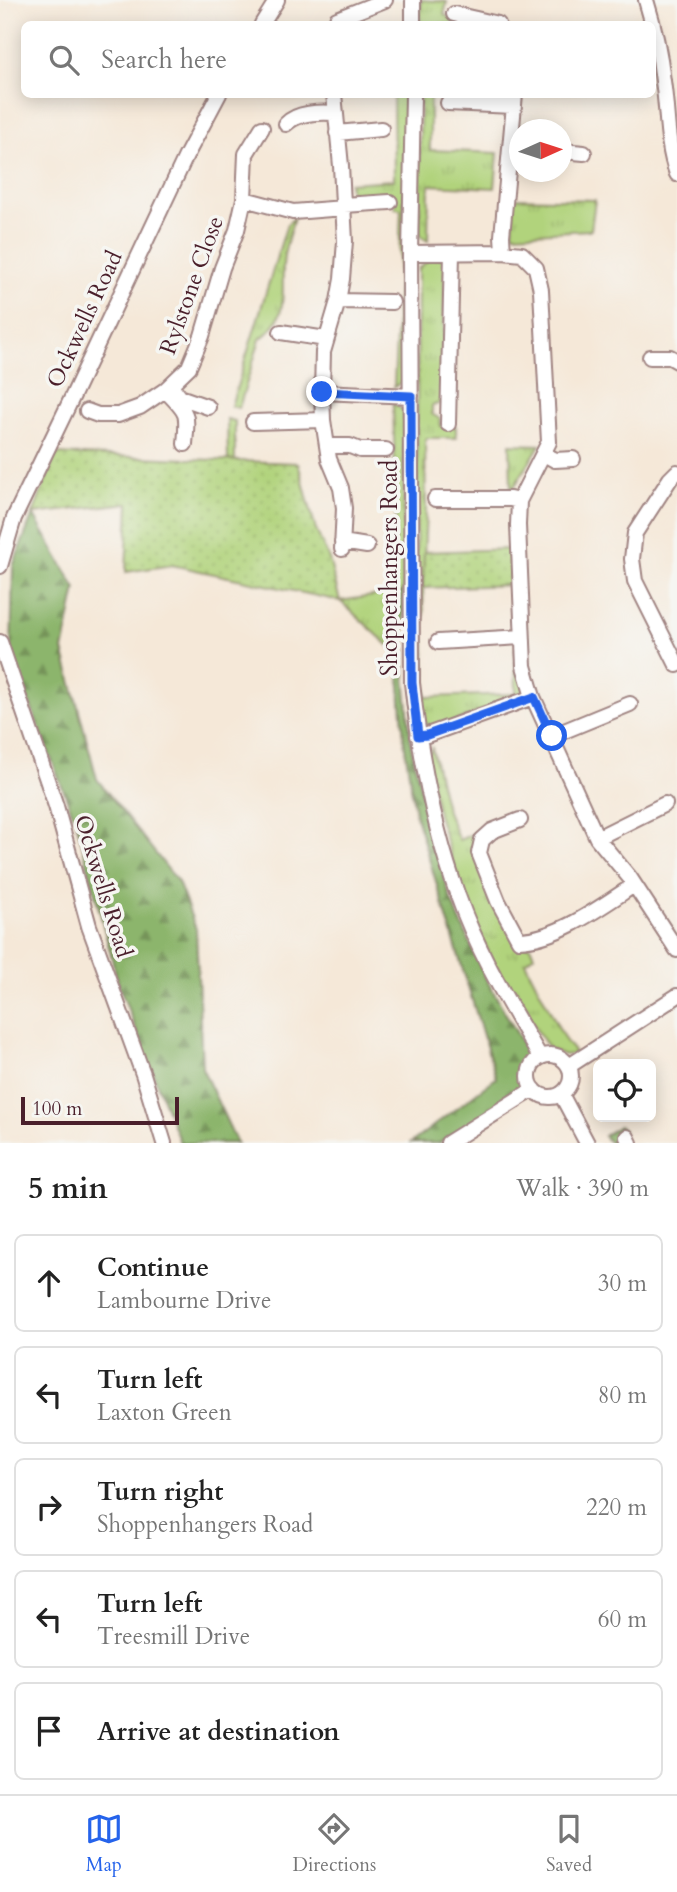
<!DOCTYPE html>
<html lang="en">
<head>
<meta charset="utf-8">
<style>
  :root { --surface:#fff; --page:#f2f2f2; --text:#222; --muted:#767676; --line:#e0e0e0; --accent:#2563eb }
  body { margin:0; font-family:Cardo,serif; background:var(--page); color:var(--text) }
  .controls { position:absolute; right:21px; bottom:21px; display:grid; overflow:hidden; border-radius:10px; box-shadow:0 4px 18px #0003 }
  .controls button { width:63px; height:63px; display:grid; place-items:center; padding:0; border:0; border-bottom:2px solid var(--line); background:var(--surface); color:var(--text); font:35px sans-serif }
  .compass { position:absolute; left:509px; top:119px; width:63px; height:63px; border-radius:50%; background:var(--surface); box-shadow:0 4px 18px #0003; rotate:87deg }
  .scale { position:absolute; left:21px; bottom:18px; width:158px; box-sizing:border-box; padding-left:7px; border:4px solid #4a1f2b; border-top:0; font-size:19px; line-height:24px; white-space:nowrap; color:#4a1f2b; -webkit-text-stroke:5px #f6f6f2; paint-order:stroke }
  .stop { position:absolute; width:21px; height:21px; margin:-16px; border:5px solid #2563eb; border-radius:50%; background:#fff }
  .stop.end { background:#2563eb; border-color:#fff; box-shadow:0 2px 7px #0008 }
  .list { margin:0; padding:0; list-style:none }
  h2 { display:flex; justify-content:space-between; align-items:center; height:91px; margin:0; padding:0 28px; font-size:30px }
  h2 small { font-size:23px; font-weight:400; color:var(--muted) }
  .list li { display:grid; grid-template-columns:46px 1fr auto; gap:21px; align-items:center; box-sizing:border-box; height:98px; margin:0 14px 14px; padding:0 14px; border:2px solid var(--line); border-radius:10px }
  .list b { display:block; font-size:26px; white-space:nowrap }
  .list p { margin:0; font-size:23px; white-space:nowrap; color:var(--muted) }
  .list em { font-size:23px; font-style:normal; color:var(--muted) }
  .icon { flex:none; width:38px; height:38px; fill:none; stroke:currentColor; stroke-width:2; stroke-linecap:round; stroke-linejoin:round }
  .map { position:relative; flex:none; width:677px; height:1143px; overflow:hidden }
  .search { position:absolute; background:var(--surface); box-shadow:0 4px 18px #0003; left:21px; right:21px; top:21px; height:77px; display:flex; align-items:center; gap:18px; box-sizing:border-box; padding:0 24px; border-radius:10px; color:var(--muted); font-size:26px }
  .sheet { height:651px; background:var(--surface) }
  nav { display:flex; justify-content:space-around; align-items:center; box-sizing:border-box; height:98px; border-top:2px solid var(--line); background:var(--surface); font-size:19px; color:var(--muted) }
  nav a { display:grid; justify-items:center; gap:4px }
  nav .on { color:var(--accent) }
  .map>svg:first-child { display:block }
</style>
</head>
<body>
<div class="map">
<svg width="677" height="1143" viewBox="0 0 677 1143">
  <defs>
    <pattern id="grass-tufts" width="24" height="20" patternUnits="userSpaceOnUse" patternTransform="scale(1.75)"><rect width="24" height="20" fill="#b1d37c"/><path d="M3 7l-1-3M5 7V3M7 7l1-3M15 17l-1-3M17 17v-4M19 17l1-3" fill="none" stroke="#9ab56b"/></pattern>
    <pattern id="forest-firs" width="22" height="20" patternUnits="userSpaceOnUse" patternTransform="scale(1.75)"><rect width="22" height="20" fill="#8cb56c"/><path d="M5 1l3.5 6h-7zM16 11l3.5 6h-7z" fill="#749359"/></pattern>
    <pattern id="park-dots" width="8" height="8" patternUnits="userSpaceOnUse" patternTransform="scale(1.75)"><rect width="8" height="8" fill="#b1d37c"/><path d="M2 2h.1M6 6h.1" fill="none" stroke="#9ab56b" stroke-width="1.8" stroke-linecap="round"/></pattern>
  </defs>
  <rect width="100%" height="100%" fill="#f6f6f2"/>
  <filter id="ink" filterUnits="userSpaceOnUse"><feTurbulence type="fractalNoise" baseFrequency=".0143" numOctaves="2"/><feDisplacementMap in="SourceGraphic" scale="14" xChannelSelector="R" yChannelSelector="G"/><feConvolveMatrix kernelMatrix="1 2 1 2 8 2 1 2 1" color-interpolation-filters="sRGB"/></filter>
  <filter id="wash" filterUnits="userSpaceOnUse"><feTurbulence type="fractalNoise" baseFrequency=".00686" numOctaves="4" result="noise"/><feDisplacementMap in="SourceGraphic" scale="28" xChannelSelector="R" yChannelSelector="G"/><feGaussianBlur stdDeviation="1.57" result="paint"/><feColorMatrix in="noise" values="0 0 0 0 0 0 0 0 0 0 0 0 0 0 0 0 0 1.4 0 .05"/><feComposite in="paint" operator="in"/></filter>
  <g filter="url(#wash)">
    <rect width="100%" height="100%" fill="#f5e8d8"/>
    <path fill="url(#grass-tufts)" stroke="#7e7954" stroke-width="2" d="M421,0L447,2L444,15L454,19L456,24H420Z
      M393,95H405L404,381L394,387L401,209L395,208V195L351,197L349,183L394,180Z
      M420,95H430V150L498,153L495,188L429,185L428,241L420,236Z
      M514,198L595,200L591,230L513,234Z
      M294,218C291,230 286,243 284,256C279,288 293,316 260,339L239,408L231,406L287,224Z
      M430,258H445L443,402L432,406V414L440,419L441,426L456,427V438H426L425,444L426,508L423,588L426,697L516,694L515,647L524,686L521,695L441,727L430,726L422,722L416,586L418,269Z
      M393,403L404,411L403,592L393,594L397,653L340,601L393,593L396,508Z
      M227,419L235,421V461L228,460Z
      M510,444L540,445L514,487L511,489Z
      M432,748L446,809L459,840L473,834L475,850L517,944L530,946L534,955L525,962L565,1040L576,1054L564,1055L549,1049L495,967L463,895L438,815L426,756Z"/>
    <path fill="url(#forest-firs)" stroke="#6b6a4c" stroke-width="2" d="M33,514L76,589L63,650L97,779L178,882L196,929L202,1068L237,1143H180L119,986L77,825L11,655L13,566Z
      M403,592L405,676L411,745L427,818L451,900L485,977L528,1053L526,1071L518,1092L439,1143H411L496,1078L415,813L404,741L393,593Z
      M619,1126L624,1130L619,1139L622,1143H610L604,1136Z"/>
    <path fill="url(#park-dots)" stroke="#7e7954" stroke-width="2" d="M56,454L298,463L316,530L329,559L340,601L172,565L126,572L129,503L33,514Z
      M511,549L513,585L423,588L424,552Z"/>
  </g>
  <g filter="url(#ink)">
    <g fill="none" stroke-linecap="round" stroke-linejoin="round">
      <g stroke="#a08482" stroke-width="18">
        <path id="minor" d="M646,0C654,26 660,54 663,81C668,113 666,143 677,174
          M454,14L498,24
          M262,24L277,0
          M337,24V19L385,0
          M413,24V0
          M334,94L341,166L345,241L342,279L338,301L323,352L322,392L323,420L329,459L341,488L344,508L342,549
          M413,94L410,253L412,683C420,756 433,827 458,896C478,953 510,1005 540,1057
          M448,103L513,106
          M286,124C297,112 319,112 335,113
          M337,133L381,129
          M562,151L584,153
          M244,199L293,212L344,208
          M344,205L390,202
          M503,252L502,236L515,94
          M410,253L503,252L522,254L536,268L541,290L549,442L519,501L518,525L524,666L533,697L597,838L630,878L677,950
          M338,301L392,302
          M281,332L326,339
          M650,357H670L677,361
          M173,388L180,397L208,407
          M165,390C188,414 188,411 185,444
          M322,392L411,396
          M87,411L98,415H118L140,407L165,390L189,367L202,336L222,268L237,230L244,199L246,154L262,128
          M253,422L323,420
          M448,424L452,253
          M327,446H350L360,450H386
          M544,454L555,460L573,459
          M677,472L670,479L635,533L632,559L635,581L677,665
          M435,499H510L519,501
          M342,542L367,546
          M0,566L14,518L68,406L186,156L219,94
          M0,642L56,806L89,926L143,1074L164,1143
          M438,642L522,637
          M418,736L427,735L533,697
          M552,736L630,704
          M520,820L492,831L482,840L479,853L498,901L519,940C558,939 602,906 634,885
          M597,838L665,804
          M529 1076a21 21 0 1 1 42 0a21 21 0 1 1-42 0Z
          M569,1066L677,996
          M561,1094L587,1143
          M627,1137L630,1143
          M448,1143L534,1089"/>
      </g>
      <use href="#minor" stroke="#fff" stroke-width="14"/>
    </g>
  </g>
  <g fill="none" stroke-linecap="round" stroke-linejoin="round" filter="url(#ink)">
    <path stroke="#2563eb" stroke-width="9" d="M322,392L411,396L412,683L418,736L427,735L534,697L552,736"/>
  </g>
  <g text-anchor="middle" stroke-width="7" stroke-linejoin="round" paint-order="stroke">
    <g font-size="23" fill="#4a1f2b" stroke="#f6f6f2">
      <text transform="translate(191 285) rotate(-70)" y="8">Rylstone Close</text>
      <text transform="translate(84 319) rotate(-65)" y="8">Ockwells Road</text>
      <text transform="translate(389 568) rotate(-90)" y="8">Shoppenhangers Road</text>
      <text transform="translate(104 886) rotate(73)" y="8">Ockwells Road</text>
    </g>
  </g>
</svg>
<div class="controls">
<button><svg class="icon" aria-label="locate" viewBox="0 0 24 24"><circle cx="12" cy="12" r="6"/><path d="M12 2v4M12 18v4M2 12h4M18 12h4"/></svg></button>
</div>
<svg class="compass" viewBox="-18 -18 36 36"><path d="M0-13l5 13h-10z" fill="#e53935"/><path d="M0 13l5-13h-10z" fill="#767676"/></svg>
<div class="scale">100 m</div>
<div class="stop" style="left:552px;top:736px"></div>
<div class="stop end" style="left:322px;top:392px"></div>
<div class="search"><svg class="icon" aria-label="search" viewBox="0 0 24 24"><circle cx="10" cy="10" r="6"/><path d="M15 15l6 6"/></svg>Search here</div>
</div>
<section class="sheet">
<h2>5 min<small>Walk · 390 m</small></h2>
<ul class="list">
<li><svg class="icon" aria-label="ahead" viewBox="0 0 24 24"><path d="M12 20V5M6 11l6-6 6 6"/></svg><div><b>Continue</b><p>Lambourne Drive</p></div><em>30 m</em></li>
<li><svg class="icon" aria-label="left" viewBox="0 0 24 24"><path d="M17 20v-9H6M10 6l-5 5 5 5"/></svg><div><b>Turn left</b><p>Laxton Green</p></div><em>80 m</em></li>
<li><svg class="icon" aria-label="right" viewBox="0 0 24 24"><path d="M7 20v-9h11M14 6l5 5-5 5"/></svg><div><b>Turn right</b><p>Shoppenhangers Road</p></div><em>220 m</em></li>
<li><svg class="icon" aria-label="left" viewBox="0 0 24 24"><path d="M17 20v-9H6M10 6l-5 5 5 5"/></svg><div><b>Turn left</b><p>Treesmill Drive</p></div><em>60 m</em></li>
<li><svg class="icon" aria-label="arrive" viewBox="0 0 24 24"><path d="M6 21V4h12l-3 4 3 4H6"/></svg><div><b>Arrive at destination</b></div></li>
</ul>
</section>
<nav>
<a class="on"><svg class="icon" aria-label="map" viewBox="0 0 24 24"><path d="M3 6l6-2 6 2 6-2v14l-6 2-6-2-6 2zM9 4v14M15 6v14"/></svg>Map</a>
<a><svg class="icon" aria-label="directions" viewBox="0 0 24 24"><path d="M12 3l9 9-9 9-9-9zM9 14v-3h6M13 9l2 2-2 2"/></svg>Directions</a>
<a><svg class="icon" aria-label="saved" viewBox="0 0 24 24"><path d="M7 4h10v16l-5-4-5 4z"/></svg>Saved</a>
</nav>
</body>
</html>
